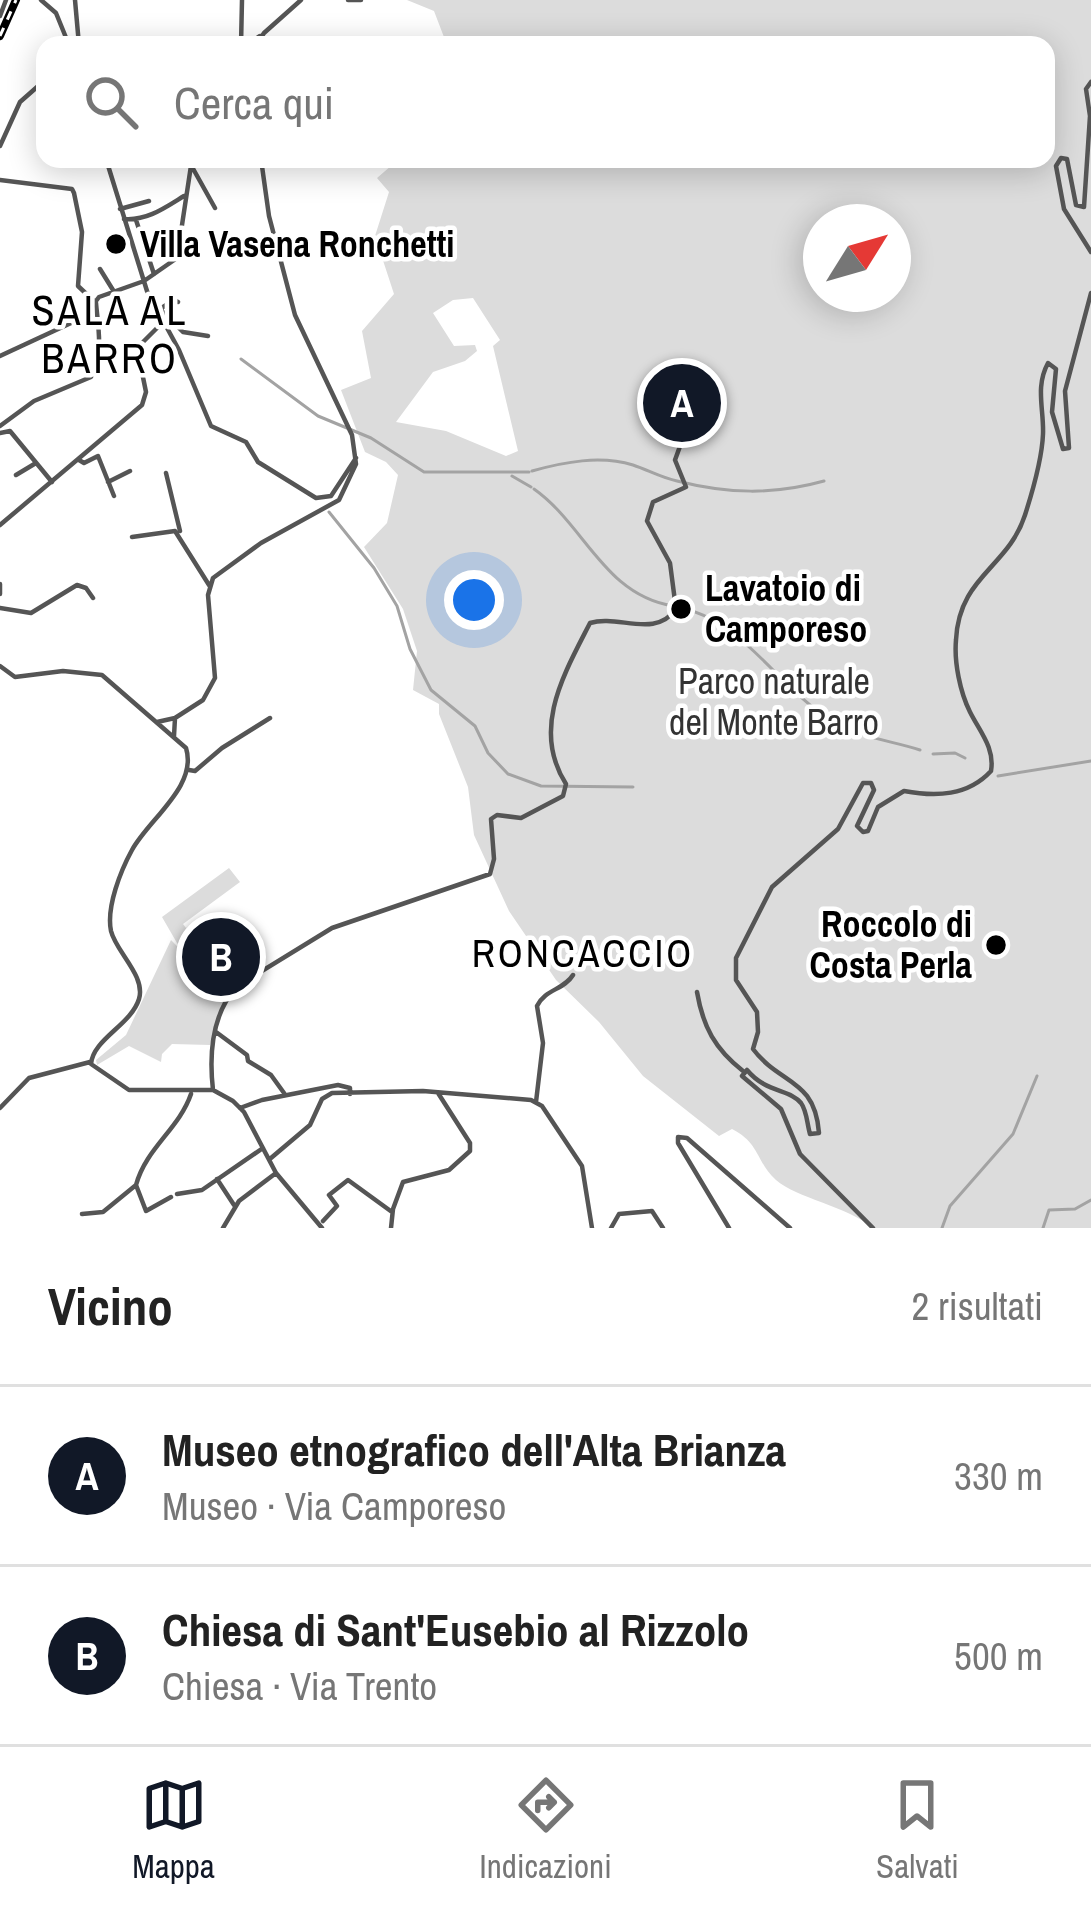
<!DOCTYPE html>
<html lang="it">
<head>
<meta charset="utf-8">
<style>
  :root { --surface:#fff; --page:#f2f2f2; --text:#222; --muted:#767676; --line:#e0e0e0; --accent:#111827 }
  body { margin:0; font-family:"Archivo Narrow",sans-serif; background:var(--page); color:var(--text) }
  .compass { position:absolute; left:803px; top:204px; width:108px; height:108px; border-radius:50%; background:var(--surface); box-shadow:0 6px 30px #0003; rotate:53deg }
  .you { position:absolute; left:474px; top:600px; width:42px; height:42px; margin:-30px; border:9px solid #fff; border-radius:50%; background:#1a73e8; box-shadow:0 0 0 18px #1a73e833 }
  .badge { display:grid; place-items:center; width:78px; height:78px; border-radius:50%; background:var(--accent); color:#fff; font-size:39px; font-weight:700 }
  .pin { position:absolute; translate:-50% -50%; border:6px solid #fff; box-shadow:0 3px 12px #0006 }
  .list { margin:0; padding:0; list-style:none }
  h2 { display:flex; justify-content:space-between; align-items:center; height:156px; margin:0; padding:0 48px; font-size:51px }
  h2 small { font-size:39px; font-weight:400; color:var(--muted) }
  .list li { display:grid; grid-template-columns:78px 1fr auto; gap:36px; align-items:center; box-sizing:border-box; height:180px; padding:0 48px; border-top:3px solid var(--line) }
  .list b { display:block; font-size:45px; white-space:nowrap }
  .list p { margin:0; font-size:39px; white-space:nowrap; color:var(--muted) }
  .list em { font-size:39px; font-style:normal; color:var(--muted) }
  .icon { flex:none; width:66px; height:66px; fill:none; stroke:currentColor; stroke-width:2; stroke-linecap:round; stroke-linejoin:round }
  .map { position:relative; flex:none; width:1091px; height:1228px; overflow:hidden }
  .search { position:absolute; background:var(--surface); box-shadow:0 6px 30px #0003; left:36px; right:36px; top:36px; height:132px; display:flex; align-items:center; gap:30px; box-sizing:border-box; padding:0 42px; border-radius:24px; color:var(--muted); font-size:45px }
  .sheet { height:516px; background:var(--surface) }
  nav { display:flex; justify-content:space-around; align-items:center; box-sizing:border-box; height:168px; border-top:3px solid var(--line); background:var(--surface); font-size:33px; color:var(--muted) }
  nav a { display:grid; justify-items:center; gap:6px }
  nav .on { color:var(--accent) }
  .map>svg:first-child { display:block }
</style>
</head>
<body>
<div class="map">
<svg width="1091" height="1228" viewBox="0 0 1091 1228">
  <rect width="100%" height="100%" fill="#fff"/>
  <path fill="#dcdcdc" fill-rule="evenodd" d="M407,0H1091V1228H873C847,1206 796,1198 776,1180C756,1162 760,1143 732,1129L719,1136L643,1076L599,1022L556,980L509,911L474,835L468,787L439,714V704L413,690L417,651L403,609L364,547L387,523L398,475L386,462L365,452L341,390L371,378L362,331L394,294L375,236L389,192L377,178L399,159H1046V45H447L434,11ZM821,222H893V294H821ZM473,298L500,340L493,346L518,451L506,456L446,431L396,422L433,372L465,361L477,351L475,345L454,346L433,313L453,300Z
    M229,868L240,882L183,924L186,928L191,925L204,942L199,945L202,949L192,957L177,943L162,917Z
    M171,940C191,959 204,984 225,997L210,1045L172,1044L162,1054L161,1062L129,1046L97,1065L96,1060L126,1035Z"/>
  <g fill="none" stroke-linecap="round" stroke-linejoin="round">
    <path stroke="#a3a3a3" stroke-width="3" d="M241,359L318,416L371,438L424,472H529
      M532,471C564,462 600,455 633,465C648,470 662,478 677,481C728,494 774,495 824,481
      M512,476L531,487
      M534,489C585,525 604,595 673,606
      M329,512L374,568L397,606L410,649L431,690L475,726L488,753L508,774L541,786L633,787
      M678,607C744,620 777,687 832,721C856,737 893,741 920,750
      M933,754L955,753L965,758
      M998,776L1091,761
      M942,1228L950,1206L1013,1134L1037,1076
      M1043,1228L1049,1210L1075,1209L1091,1200"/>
    <path stroke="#555" stroke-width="4.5" d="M41,0L56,13L69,45
      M75,0L79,45
      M348,0H361
      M0,16L6,0
      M249,43L260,36
      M241,45L242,0
      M256,45L264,33L301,0
      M1091,82L1086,89L1090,116L1084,207L1076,205L1067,159L1061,158L1056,166L1064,209L1091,252
      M0,146L20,102L45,80
      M106,159L147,291L179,350L211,426L246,442L258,462L316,498L331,496L356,458
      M191,165L215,208
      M0,180L72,189L74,193L82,232L78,286L96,303C98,327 104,354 91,377L34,401L0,426
      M120,209L149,201
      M124,219C147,221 166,207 184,196
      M136,220L154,274
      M100,269L121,303
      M178,302L174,300L160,309L183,332L208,336
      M0,356L84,317L99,297L144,281L177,258L192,159
      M674,385L677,399
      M0,433L10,431L52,482
      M79,460L84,463L98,456L114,496
      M166,473L180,531
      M16,475L36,463
      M108,482L130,471
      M0,525L142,405L146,392L137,348L164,321
      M132,537L175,531L209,585
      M0,584V594
      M0,608L31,613L77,585L86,588L93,598
      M0,666L15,677L63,671L102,675L186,748C198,786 149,819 132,850C121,870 106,907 111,931C116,952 146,976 139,999C131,1025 93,1039 91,1064L129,1090H213L233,1101L244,1112L276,1173L322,1228
      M175,718L203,700L215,678L208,595L213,578L261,543L339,500L356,464L352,435L295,315L269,216L261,159
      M157,722L175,718L174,736
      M189,770L195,771L222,748L270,718
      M697,992C703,1027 715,1049 743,1071
      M216,1032L247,1055L248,1061L271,1075L284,1093
      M213,1090C209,1055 212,1015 236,987L332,928L490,874L494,859L491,819L497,815L521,818L563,796L566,784C531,729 564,674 590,623C618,614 655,639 676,609L670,563L647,521L653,502L686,487L675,460L683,438L680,406
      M536,1102L543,1043L537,1006C545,989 564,990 573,975
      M0,1108L29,1078L90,1062
      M240,1108L262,1100L338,1085L350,1088V1094
      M271,1158L310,1125L322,1099L332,1093L423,1091L531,1100L542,1106L582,1166L592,1228
      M217,1179L234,1205
      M136,1185C146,1148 179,1129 191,1094
      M136,1185L146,1211L171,1197
      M177,1194L202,1190L263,1148
      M82,1214L103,1212L136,1185
      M323,1221L337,1206L329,1195L348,1180L392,1212
      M223,1228L239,1201L276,1173
      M391,1228L393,1209L403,1182L449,1170L470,1151V1143L438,1093
      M611,1228L619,1214L652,1211L663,1228
      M729,1228L678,1143V1137L687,1138L790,1228
      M873,1228L800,1154L781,1109L742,1076L747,1070C766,1093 790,1089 801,1103C807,1111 807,1124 810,1134L819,1133C815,1078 780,1085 753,1049L758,1032L757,1012L736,980V958L772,887L838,829L863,783H871L874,790L857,826L863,832L868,831L878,807L904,791C936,797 968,796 991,771C995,748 980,732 970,712C960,692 954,662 956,640C959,576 1008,568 1025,515C1033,490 1042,460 1043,434C1044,409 1035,387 1048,363L1056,369L1052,412L1063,449L1069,448L1065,391L1091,293"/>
    <g stroke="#000" stroke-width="8">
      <path id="rail" d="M0,36L16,0"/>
    </g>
    <use href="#rail" stroke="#fff" stroke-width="3" stroke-dasharray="9" stroke-linecap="butt"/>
  </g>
  <g fill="#000" stroke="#fff" stroke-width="4.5">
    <circle cx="116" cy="244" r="12"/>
    <circle cx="681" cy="609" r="12"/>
    <circle cx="996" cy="945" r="12"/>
  </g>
  <g text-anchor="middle" stroke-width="9" stroke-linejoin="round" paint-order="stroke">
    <g font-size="36" font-weight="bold" fill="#000" stroke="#fff" text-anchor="start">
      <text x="140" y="257">Villa Vasena Ronchetti</text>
      <text x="705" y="601">Lavatoio di<tspan x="705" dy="41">Camporeso</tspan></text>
      <text x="972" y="937" text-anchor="end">Roccolo di<tspan x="972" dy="41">Costa Perla</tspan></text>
    </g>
    <g font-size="36" fill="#333" stroke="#fff">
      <text x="774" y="694">Parco naturale<tspan x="774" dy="41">del Monte Barro</tspan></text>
    </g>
    <g font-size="39" letter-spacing="3" fill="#000" stroke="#fff">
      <text x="583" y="967">RONCACCIO</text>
    </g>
    <g font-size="42" letter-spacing="3" fill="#000" stroke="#fff">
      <text x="110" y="325">SALA AL<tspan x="110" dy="48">BARRO</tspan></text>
    </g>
  </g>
</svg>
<svg class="compass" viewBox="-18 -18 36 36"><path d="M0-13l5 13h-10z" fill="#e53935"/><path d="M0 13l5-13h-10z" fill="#767676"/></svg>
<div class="you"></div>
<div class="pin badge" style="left:682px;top:403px">A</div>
<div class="pin badge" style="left:221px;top:957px">B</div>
<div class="search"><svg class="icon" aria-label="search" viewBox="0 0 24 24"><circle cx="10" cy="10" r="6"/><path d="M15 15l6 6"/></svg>Cerca qui</div>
</div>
<section class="sheet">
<h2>Vicino<small>2 risultati</small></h2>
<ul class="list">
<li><span class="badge">A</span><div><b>Museo etnografico dell'Alta Brianza</b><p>Museo · Via Camporeso</p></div><em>330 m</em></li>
<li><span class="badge">B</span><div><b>Chiesa di Sant'Eusebio al Rizzolo</b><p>Chiesa · Via Trento</p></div><em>500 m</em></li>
</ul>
</section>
<nav>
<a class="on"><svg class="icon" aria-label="map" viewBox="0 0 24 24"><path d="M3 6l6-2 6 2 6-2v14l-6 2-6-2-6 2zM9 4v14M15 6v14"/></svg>Mappa</a>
<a><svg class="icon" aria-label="directions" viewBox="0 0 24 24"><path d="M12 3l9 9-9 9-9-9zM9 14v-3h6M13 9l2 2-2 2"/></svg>Indicazioni</a>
<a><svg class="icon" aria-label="saved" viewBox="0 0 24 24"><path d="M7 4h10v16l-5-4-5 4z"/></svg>Salvati</a>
</nav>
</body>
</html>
